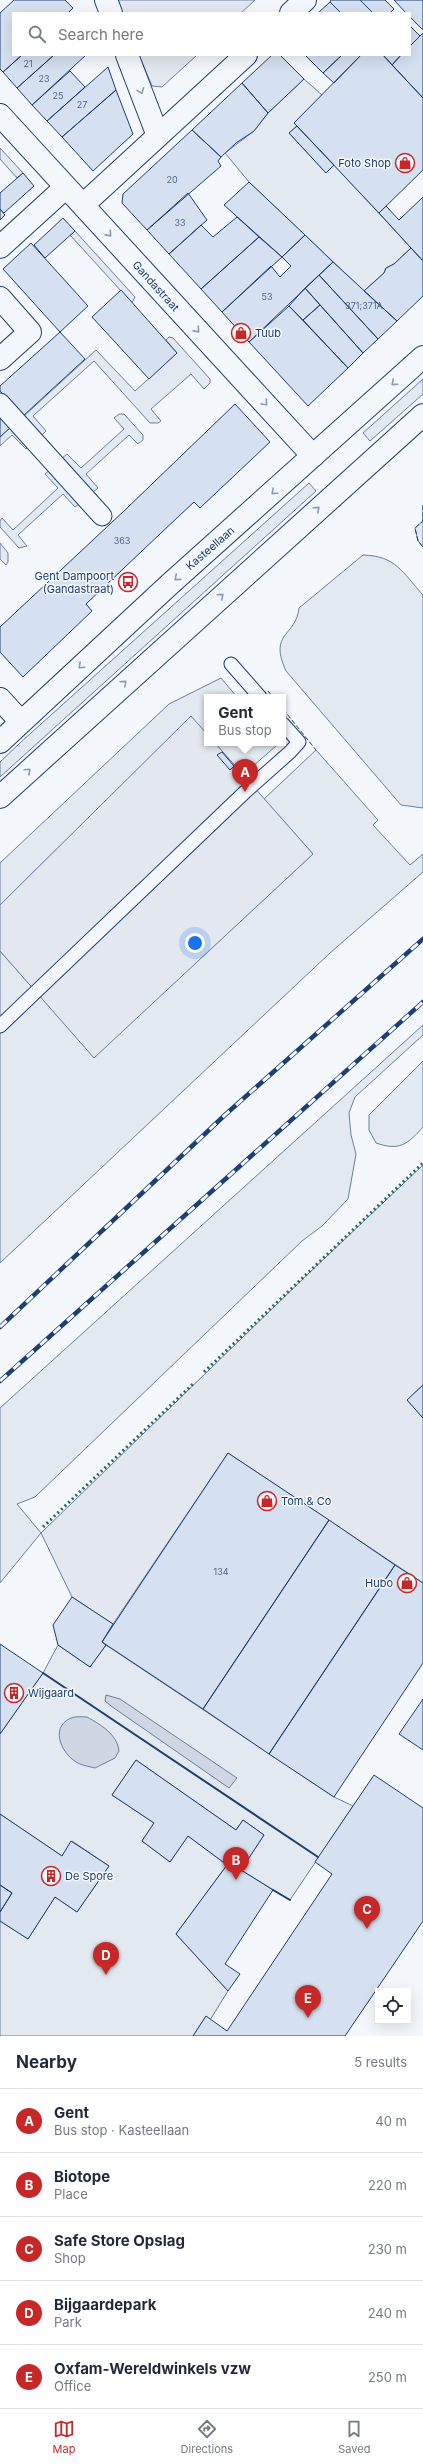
<!DOCTYPE html>
<html lang="en">
<head>
<meta charset="utf-8">
<style>
  :root { --surface:#fff; --page:#f2f2f3; --text:#1f2937; --muted:#747a83; --line:#e0e1e3; --accent:#c62828 }
  body { margin:0; font-family:Inter,sans-serif; background:var(--page); color:var(--text) }
  .controls { position:absolute; right:12px; bottom:12px; display:grid; overflow:hidden; border-radius:0px; box-shadow:0 4px 16px #0002 }
  .controls button { width:36px; height:36px; display:grid; place-items:center; padding:0; border:0; border-bottom:1px solid var(--line); background:var(--surface); color:var(--text); font:20px sans-serif }
  .you { position:absolute; left:195px; top:943px; width:14px; height:14px; margin:-10px; border:3px solid #fff; border-radius:50%; background:#1a73e8; box-shadow:0 0 0 6px #1a73e833 }
  .badge { display:grid; place-items:center; width:26px; height:26px; border-radius:50%; background:var(--accent); color:#fff; font-size:13px; font-weight:700 }
  .pin { position:absolute; translate:-50% -33px; filter:drop-shadow(0 1px 2px #0008) }
  .pin::after { content:''; position:absolute; top:21px; width:14px; height:12px; background:inherit; clip-path:polygon(0 0,100% 0,50% 100%) }
  .popup { position:absolute; left:204px; top:694px; width:82px; height:52px; box-sizing:border-box; display:grid; place-content:center; border-radius:0px; background:var(--surface); filter:drop-shadow(0 1px 3px #0005); font-size:13px; white-space:nowrap; color:var(--muted) }
  .popup b { font-size:15px; color:var(--text) }
  .popup::after { content:''; position:absolute; left:50%; top:100%; margin-left:-8px; border:8px solid transparent; border-top-color:var(--surface) }
  .list { margin:0; padding:0; list-style:none }
  h2 { display:flex; justify-content:space-between; align-items:center; height:52px; margin:0; padding:0 16px; font-size:17px }
  h2 small { font-size:13px; font-weight:400; color:var(--muted) }
  .list li { display:grid; grid-template-columns:26px 1fr auto; gap:12px; align-items:center; box-sizing:border-box; height:64px; padding:0 16px; border-top:1px solid var(--line) }
  .list b { display:block; font-size:15px; white-space:nowrap }
  .list p { margin:0; font-size:13px; white-space:nowrap; color:var(--muted) }
  .list em { font-size:13px; font-style:normal; color:var(--muted) }
  .icon { flex:none; width:22px; height:22px; fill:none; stroke:currentColor; stroke-width:2; stroke-linecap:round; stroke-linejoin:round }
  .map { position:relative; flex:none; width:423px; height:2036px; overflow:hidden }
  .search { position:absolute; background:var(--surface); box-shadow:0 4px 16px #0002; left:12px; right:12px; top:12px; height:44px; display:flex; align-items:center; gap:10px; box-sizing:border-box; padding:0 14px; border-radius:0px; color:var(--muted); font-size:15px }
  .sheet { height:372px; background:var(--surface) }
  nav { display:flex; justify-content:space-around; align-items:center; box-sizing:border-box; height:56px; border-top:1px solid var(--line); background:var(--surface); font-size:11px; color:var(--muted) }
  nav a { display:grid; justify-items:center; gap:2px }
  nav .on { color:var(--accent) }
  .map>svg:first-child { display:block }
</style>
</head>
<body>
<div class="map">
<svg width="423" height="2036" viewBox="0 0 423 2036">
  <rect width="100%" height="100%" fill="#f4f7fb"/>
  <path fill="#e3e9f0" stroke="#687fa3" d="M304,79L322,95L294,123L297,126L289,133L326,173L334,165L411,248L394,264L386,268L384,273L364,291L249,182L225,153L254,131L268,113Z
    M0,148L23,173L17,178L0,159Z
    M75,231L135,297L132,303L70,235Z
    M169,337L173,338L210,379V383L204,389L191,374L151,409L161,421L158,423H150L94,361L33,416L46,431L41,436L23,417L96,350L135,391L177,353L166,340Z
    M423,379V394L370,441L363,433Z
    M119,414H124L143,435V440L138,444L129,435L86,474L98,488L92,493L61,459L67,454L81,468L124,429L114,418Z
    M13,425L31,444L26,449L12,435L0,446V437Z
    M51,469L81,502L75,507L63,494L18,535L27,546L19,548L0,527V521L2,518L13,530L58,488L45,474Z
    M309,483L316,491L0,777V762L21,742Z
    M0,543L8,553V562L6,565L0,559Z
    M363,555C396,556 402,572 423,595V808L401,805L286,671C268,632 296,637 299,608Z
    M221,678L237,697H207V734L191,717L0,905V863L169,704Z
    M215,743H276L277,745L243,775Z
    M316,750L378,820L373,825L410,865L423,854V872L330,953L0,1263V951L94,1057L313,854L264,799Z
    M423,1025V1035L355,1097L349,1113L351,1135L356,1154L348,1199L322,1226L302,1241L35,1497L17,1504L41,1533L0,1583V1408Z
    M423,1061V1127C407,1145 399,1151 376,1143L369,1130V1115Z
    M58,1645L90,1667L106,1645L334,1797L353,1806L290,1900L241,1870L264,1835L243,1820L236,1830L136,1760L112,1795L154,1823L142,1841L170,1862L188,1836L227,1865L176,1934L228,1991L210,2020L206,2016L193,2036H0V1921L28,1939L55,1897L77,1912L109,1866L72,1841L62,1856L0,1814V1734L43,1673Z"/>
  <path fill="#e3e8f0" stroke="#687fa3" d="M117,0H255L241,13H122Z
    M139,55H197L162,87L152,86Z
    M423,505V547L418,541L415,528L423,521Z
    M191,716L207,734V743H215L313,854L94,1058L0,951V905Z
    M423,1165V1385L407,1400L423,1418V1583L228,1453L113,1624L72,1597L41,1533L309,1273Z"/>
  <path fill="#cfd7e4" stroke="#687fa3" d="M106,1695L120,1699L237,1778L229,1788L111,1706L105,1701Z
    M87,1717C101,1725 117,1734 119,1751L115,1758L95,1768C91,1767 85,1766 80,1764C63,1757 48,1728 71,1718C76,1716 82,1717 87,1717Z"/>
  <path fill="#d5e0f0" stroke="#1d3f73" d="M14,0H65L73,8L68,13H13V55H22L3,72L0,69V13Z
    M331,0H360L373,13H341L330,2Z
    M360,0H385L394,9L390,13H373Z
    M394,0H423V30L410,17V13H406Z
    M330,2L341,13H318Z
    M410,26L420,36L410,46Z
    M423,33V98L392,65L401,55H410V46Z
    M22,55H54L17,88L3,72Z
    M54,55H86L32,105L17,88Z
    M272,55H280L304,79L268,113L242,83Z
    M305,55H342L323,73Z
    M342,55H361L334,83L323,73Z
    M361,55H383L423,98V170L379,213L294,123Z
    M383,55H401L392,65Z
    M108,67L116,90L62,137L47,121Z
    M70,71L85,87L47,121L32,105Z
    M242,83L268,113L254,131L236,143L221,157L192,130Z
    M116,90L133,134L93,171L62,137Z
    M297,126L334,165L326,173L289,133Z
    M192,130L221,157L218,161L221,166L147,230L122,203L123,194Z
    M23,173L34,186L4,213L0,209V193Z
    M249,182L305,235L282,257L224,205Z
    M188,193L207,220L169,254L147,230Z
    M423,197V261L379,213L386,206L399,220Z
    M0,209L5,215L0,220Z
    M237,217L259,237L201,289L169,254L201,225L213,237Z
    M63,218L75,231L45,258L34,245Z
    M305,235L333,262L249,342L222,312L271,266L280,277L291,266L282,257Z
    M259,237L282,257L222,312L201,289Z
    M31,243L88,306L60,332L3,269Z
    M411,248L423,261V296L397,321L364,291L384,273L386,268L394,264Z
    M333,262L397,321L378,339L319,275Z
    M319,275L378,339L363,353L305,288Z
    M305,288L320,305L303,320L289,306Z
    M121,290L177,353L149,379L92,317Z
    M320,305L363,353L348,368L303,320Z
    M289,306L348,368L308,406L249,342Z
    M60,332L85,359L23,416L0,391V386Z
    M235,404L270,442L200,508L194,502L161,533L86,604L92,611L23,677L0,652V627L125,510Z
    M0,411L13,425L0,437Z
    M222,752L234,766L230,770L217,755Z
    M423,1385V1418L407,1400Z
    M228,1453L329,1520L203,1709L102,1642Z
    M329,1520L395,1565L269,1754L203,1709Z
    M395,1565L423,1583V1663L334,1797L269,1754Z
    M72,1597L113,1624L102,1642L106,1645L90,1667L58,1645L53,1625Z
    M0,1644L43,1673L0,1734Z
    M423,1699V1750L399,1734Z
    M136,1760L236,1830L243,1820L264,1835L241,1870L273,1890L225,1964L240,1974L228,1991L176,1934L227,1865L188,1836L170,1862L142,1841L154,1823L112,1795Z
    M374,1775L423,1808V1921L345,2036H193L206,2016L227,2031L332,1874L315,1862Z
    M0,1814L62,1856L71,1841L109,1866L77,1912L55,1897L28,1939L0,1921V1912L12,1893L0,1885Z
    M0,1885L12,1893L0,1912Z"/>
  <g fill="none" stroke-linecap="round" stroke-linejoin="round">
    <g stroke="#1d3f73" stroke-width="15">
      <path id="service" d="M231,664L260,697
        M0,1026L245,792L290,752L299,742L283,724"/>
    </g>
    <g stroke="#1d3f73" stroke-width="21">
      <path id="pedestrian" d="M0,403L102,516"/>
    </g>
    <g stroke="#1d3f73" stroke-width="24">
      <path id="minor" d="M106,0L111,13
        M291,13L305,0
        M127,55L158,136
        M0,115L313,456
        M83,205L246,55
        M0,247L66,187
        M0,298L30,332L0,359
        M0,699L21,722"/>
    </g>
    <g stroke="#1d3f73" stroke-width="24">
      <path id="primary" d="M0,742L170,584L423,357
        M0,797L423,415"/>
    </g>
    <use href="#service" stroke="#f4f7fb" stroke-width="13"/>
    <use href="#pedestrian" stroke="#f4f7fb" stroke-width="19"/>
    <use href="#minor" stroke="#f4f7fb" stroke-width="22"/>
    <use href="#primary" stroke="#f4f7fb" stroke-width="22"/>
    <g stroke="#1d3f73" stroke-width="4.5">
      <path id="rail" d="M0,1327L226,1114L423,939
        M0,1381L423,1002"/>
    </g>
    <use href="#rail" stroke="#f4f7fb" stroke-width="3" stroke-dasharray="9" stroke-linecap="butt"/>
    <path stroke="#2c6c60" stroke-width="3" stroke-dasharray="2 3" stroke-linecap="butt" d="M204,1372L423,1163
      M43,1527L195,1382"/>
    <path stroke="#1d3f73" stroke-width="1" stroke-dasharray="5 2" stroke-linecap="butt" d="M423,505V521L415,528L418,541L423,547
      M268,691L273,697
      M283,709L316,750"/>
    <path stroke="#1d3f73" stroke-width="2" d="M43,1673L318,1857
      M273,1890L290,1900"/>
  </g>
  <defs><path id="oneway-chevron" d="M-2-3.5L2.5 0L-2 3.5" fill="none" stroke-width="1.6" stroke-linecap="round" stroke-linejoin="round"/></defs>
  <g stroke="#889bb7">
    <use href="#oneway-chevron" transform="translate(141 91) rotate(69)"/>
    <use href="#oneway-chevron" transform="translate(109 234) rotate(48)"/>
    <use href="#oneway-chevron" transform="translate(197 330) rotate(48)"/>
    <use href="#oneway-chevron" transform="translate(394 383) rotate(138)"/>
    <use href="#oneway-chevron" transform="translate(265 403) rotate(47)"/>
    <use href="#oneway-chevron" transform="translate(274 492) rotate(138)"/>
    <use href="#oneway-chevron" transform="translate(317 509) rotate(-42)"/>
    <use href="#oneway-chevron" transform="translate(177 578) rotate(139)"/>
    <use href="#oneway-chevron" transform="translate(221 596) rotate(-42)"/>
    <use href="#oneway-chevron" transform="translate(81 666) rotate(137)"/>
    <use href="#oneway-chevron" transform="translate(124 683) rotate(-42)"/>
    <use href="#oneway-chevron" transform="translate(28 771) rotate(-43)"/>
  </g>
  <defs>
    <g id="shop-ring" transform="scale(1)"><circle r="9.5" fill="#f4f7fb" stroke="#c62828" stroke-width="1.5"/><path d="M-5-2.5h2.3a2.7 3.5 0 0 1 5.4 0H5L5.5 6h-11ZM-1.5-2.5h3a1.5 2.3 0 0 0-3 0Z" fill="#c62828"/></g>
    <g id="bus-ring" transform="scale(1)"><circle r="9.5" fill="#f4f7fb" stroke="#c62828" stroke-width="1.5"/><path d="M-5-6H5V4H4V6H2V4H-2V6H-4V4H-5ZM-3.5-4V0h7V-4ZM-3.5 1.2v1.5H-2V1.2ZM2 1.2v1.5H3.5V1.2Z" fill="#c62828"/></g>
    <g id="building-ring" transform="scale(1)"><circle r="9.5" fill="#f4f7fb" stroke="#c62828" stroke-width="1.5"/><path d="M-4-6H4V6H1V3H-1V6H-4ZM-2.5-4.3h1.7v1.8h-1.7ZM.8-4.3h1.7v1.8H.8ZM-2.5-1h1.7V.8h-1.7ZM.8-1h1.7V.8H.8Z" fill="#c62828"/></g>
  </defs>
  <g fill-rule="evenodd">
    <use href="#shop-ring" x="405" y="163"/>
    <use href="#shop-ring" x="241" y="333"/>
    <use href="#bus-ring" x="128" y="582"/>
    <use href="#shop-ring" x="267" y="1501"/>
    <use href="#shop-ring" x="407" y="1583"/>
    <use href="#building-ring" x="14" y="1693"/>
    <use href="#building-ring" x="51" y="1876"/>
  </g>
  <g text-anchor="middle" stroke-width="3" stroke-linejoin="round" paint-order="stroke">
    <g font-size="9" fill="#4b6792">
      <text x="28" y="67">21</text>
      <text x="44" y="82">23</text>
      <text x="58" y="99">25</text>
      <text x="82" y="108">27</text>
      <text x="172" y="183">20</text>
      <text x="180" y="226">33</text>
      <text x="267" y="300">53</text>
      <text x="364" y="309">371;371A</text>
      <text x="122" y="544">363</text>
      <text x="221" y="1575">134</text>
    </g>
    <g font-size="11" fill="#1d3f73" stroke="#f4f7fb" text-anchor="start">
      <text x="391" y="167" text-anchor="end">Foto Shop</text>
      <text x="255" y="337">Tuub</text>
      <text x="114" y="580" text-anchor="end">Gent Dampoort<tspan x="114" dy="13">(Gandastraat)</tspan></text>
      <text x="281" y="1505">Tom &amp; Co</text>
      <text x="393" y="1587" text-anchor="end">Hubo</text>
      <text x="28" y="1697">Wijgaard</text>
      <text x="65" y="1880">De Spore</text>
    </g>
    <g font-size="11" fill="#1d3f73" stroke="#f4f7fb">
      <text transform="translate(156 286) rotate(48)" y="4">Gandastraat</text>
      <text transform="translate(210 548) rotate(-41)" y="4">Kasteellaan</text>
    </g>
  </g>
</svg>
<div class="controls">
<button><svg class="icon" aria-label="locate" viewBox="0 0 24 24"><circle cx="12" cy="12" r="6"/><path d="M12 2v4M12 18v4M2 12h4M18 12h4"/></svg></button>
</div>
<div class="you"></div>
<div class="pin badge" style="left:245px;top:792px">A</div>
<div class="popup"><b>Gent</b>Bus stop</div>
<div class="pin badge" style="left:236px;top:1880px">B</div>
<div class="pin badge" style="left:367px;top:1929px">C</div>
<div class="pin badge" style="left:106px;top:1975px">D</div>
<div class="pin badge" style="left:308px;top:2018px">E</div>
<div class="search"><svg class="icon" aria-label="search" viewBox="0 0 24 24"><circle cx="10" cy="10" r="6"/><path d="M15 15l6 6"/></svg>Search here</div>
</div>
<section class="sheet">
<h2>Nearby<small>5 results</small></h2>
<ul class="list">
<li><span class="badge">A</span><div><b>Gent</b><p>Bus stop · Kasteellaan</p></div><em>40 m</em></li>
<li><span class="badge">B</span><div><b>Biotope</b><p>Place</p></div><em>220 m</em></li>
<li><span class="badge">C</span><div><b>Safe Store Opslag</b><p>Shop</p></div><em>230 m</em></li>
<li><span class="badge">D</span><div><b>Bijgaardepark</b><p>Park</p></div><em>240 m</em></li>
<li><span class="badge">E</span><div><b>Oxfam-Wereldwinkels vzw</b><p>Office</p></div><em>250 m</em></li>
</ul>
</section>
<nav>
<a class="on"><svg class="icon" aria-label="map" viewBox="0 0 24 24"><path d="M3 6l6-2 6 2 6-2v14l-6 2-6-2-6 2zM9 4v14M15 6v14"/></svg>Map</a>
<a><svg class="icon" aria-label="directions" viewBox="0 0 24 24"><path d="M12 3l9 9-9 9-9-9zM9 14v-3h6M13 9l2 2-2 2"/></svg>Directions</a>
<a><svg class="icon" aria-label="saved" viewBox="0 0 24 24"><path d="M7 4h10v16l-5-4-5 4z"/></svg>Saved</a>
</nav>
</body>
</html>
